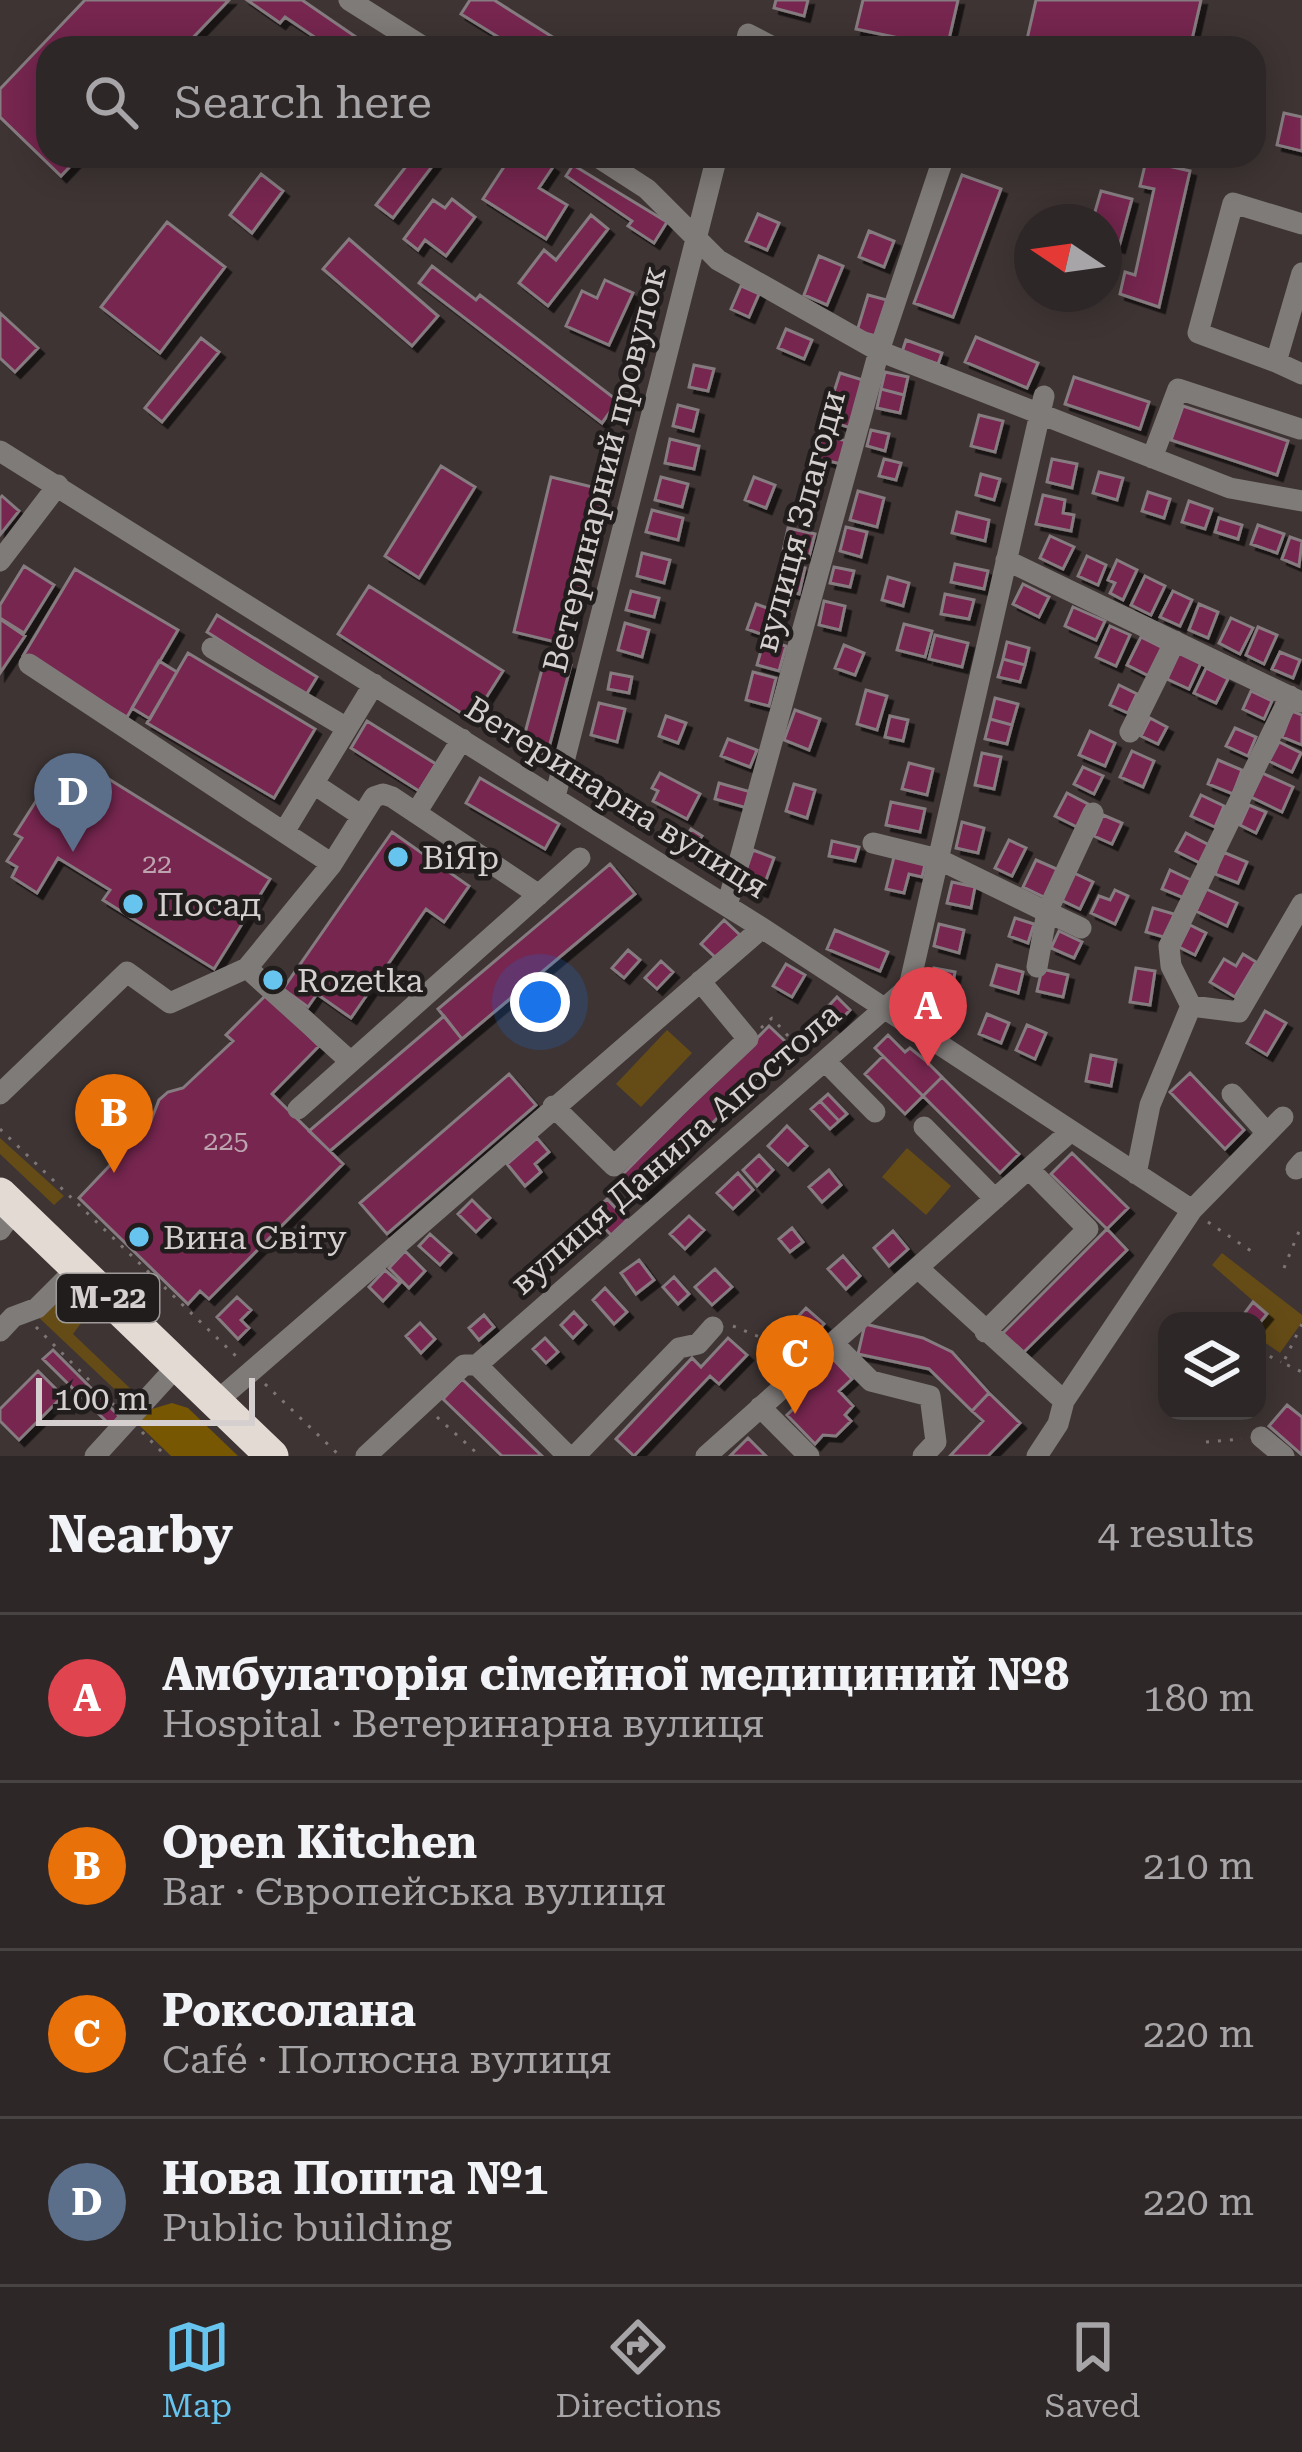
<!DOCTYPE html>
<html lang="en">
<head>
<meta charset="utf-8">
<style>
  :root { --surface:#2e2727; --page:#362f2f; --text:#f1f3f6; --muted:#a7a5a7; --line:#494444; --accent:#66c4ef }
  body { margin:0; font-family:"Roboto Serif",serif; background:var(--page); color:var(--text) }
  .controls { position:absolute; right:36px; bottom:36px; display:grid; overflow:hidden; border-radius:24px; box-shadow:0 6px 30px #0003 }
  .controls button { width:108px; height:108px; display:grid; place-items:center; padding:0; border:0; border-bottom:3px solid var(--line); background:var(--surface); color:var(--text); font:60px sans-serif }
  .compass { position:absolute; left:1014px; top:204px; width:108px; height:108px; border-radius:50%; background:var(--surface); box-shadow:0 6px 30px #0003; rotate:283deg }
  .scale { position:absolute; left:36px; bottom:30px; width:219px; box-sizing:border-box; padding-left:12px; border:6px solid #d5cfcf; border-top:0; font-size:33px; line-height:42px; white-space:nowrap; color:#d5cfcf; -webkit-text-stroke:9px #211d1d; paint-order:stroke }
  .you { position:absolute; left:540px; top:1002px; width:42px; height:42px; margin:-30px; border:9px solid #fff; border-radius:50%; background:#1a73e8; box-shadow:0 0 0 18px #1a73e833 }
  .badge { display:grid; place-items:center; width:78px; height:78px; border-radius:50%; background:var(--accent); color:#fff; font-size:39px; font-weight:700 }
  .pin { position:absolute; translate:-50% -99px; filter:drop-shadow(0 3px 6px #0008) }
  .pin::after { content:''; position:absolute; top:63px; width:42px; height:36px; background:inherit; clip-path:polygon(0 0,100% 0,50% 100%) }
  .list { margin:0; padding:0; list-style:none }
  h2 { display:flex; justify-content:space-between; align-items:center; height:156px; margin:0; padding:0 48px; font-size:51px }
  h2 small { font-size:39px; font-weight:400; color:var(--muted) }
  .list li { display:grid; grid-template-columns:78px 1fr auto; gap:36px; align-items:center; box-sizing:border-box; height:168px; padding:0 48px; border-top:3px solid var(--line) }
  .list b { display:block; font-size:45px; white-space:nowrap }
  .list p { margin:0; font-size:39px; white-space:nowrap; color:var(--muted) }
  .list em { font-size:39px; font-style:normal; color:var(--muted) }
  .icon { flex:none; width:66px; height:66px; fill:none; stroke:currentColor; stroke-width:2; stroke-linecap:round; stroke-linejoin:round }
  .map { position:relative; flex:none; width:1302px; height:1456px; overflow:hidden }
  .search { position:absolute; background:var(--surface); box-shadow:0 6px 30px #0003; left:36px; right:36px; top:36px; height:132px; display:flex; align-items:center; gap:30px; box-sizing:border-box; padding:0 42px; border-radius:36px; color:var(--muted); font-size:45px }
  .sheet { height:828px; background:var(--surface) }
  nav { display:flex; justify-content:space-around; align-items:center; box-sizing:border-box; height:168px; border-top:3px solid var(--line); background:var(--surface); font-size:33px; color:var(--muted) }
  nav a { display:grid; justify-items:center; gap:6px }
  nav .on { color:var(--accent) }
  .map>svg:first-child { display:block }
</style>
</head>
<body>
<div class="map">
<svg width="1302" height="1456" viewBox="0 0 1302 1456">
  <defs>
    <filter id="shadow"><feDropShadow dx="5.5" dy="5.5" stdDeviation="0" flood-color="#0009"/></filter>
  </defs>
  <rect width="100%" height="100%" fill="#3e3434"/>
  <path fill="#654c17" d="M667,1030L692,1053L641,1107L616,1084Z
    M0,1138L64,1196L54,1205L0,1154Z
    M907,1148L951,1186L926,1215L882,1177Z
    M1222,1253L1302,1315V1322L1280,1353L1257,1337V1329L1267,1313L1212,1265Z
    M64,1300L76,1301L83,1308L84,1319L73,1334L134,1392L126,1400L33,1312Z"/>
  <path fill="#785702" d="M172,1403L188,1408L238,1456H171L138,1424L152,1409Z"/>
  <path fill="#762550" stroke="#867c80" stroke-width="3" filter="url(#shadow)" d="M85,0H229L183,48H48V156H80L61,176L0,117V89Z
    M247,0H302L372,48H308L316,38L285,17L280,23Z
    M470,0H494L570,48H516L461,14Z
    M776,0H808L804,16L774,8Z
    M863,0H958L947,48L856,29Z
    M1036,0H1201L1190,48H1025Z
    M1284,113L1302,117V151L1277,145Z
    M414,156H440L393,218L376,205Z
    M511,156H536L553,167L539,188L567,205L546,239L483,199Z
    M1146,161L1190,171L1159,307L1120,294L1125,272L1135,275L1154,189L1140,186Z
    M573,165L667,222L654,243L628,226L632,221L566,176Z
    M261,174L283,191L252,233L230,215Z
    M962,175L1001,189L953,317L914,303Z
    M1101,191L1132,199L1119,247L1104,243V222H1092Z
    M452,199L475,217L446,256L425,240L418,250L404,239L433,200L445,208Z
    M758,214L779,223L767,250L746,241Z
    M591,215L608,229L548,306L519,283L544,250L556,260Z
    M167,222L225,267L160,353L101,307Z
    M869,231L894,241L884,267L859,257Z
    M349,239L438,316L412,346L323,269Z
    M819,256L843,266L827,305L804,295Z
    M432,266L476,300L480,295L618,401L602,423L419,283Z
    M605,280L633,293L609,345L566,326L582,291L597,298Z
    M741,286L759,294L749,317L731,309Z
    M868,295L887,300L876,336L857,331Z
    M0,313L38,348L15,372L0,358Z
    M786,329L812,340L804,359L778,348Z
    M976,337L1038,363L1027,388L965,362Z
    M201,338L219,352L162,422L145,408Z
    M906,340L942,353L938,364L902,352Z
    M694,365L714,369L708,391L689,387Z
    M885,372L908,377L904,395L881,389Z
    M840,373L866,381L851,428L825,420Z
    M1074,377L1149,402L1140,429L1065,404Z
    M881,389L904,395L900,413L877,408Z
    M678,405L698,410L693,431L673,426Z
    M1183,406L1288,441L1277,475L1171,440Z
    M979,415L1003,421L995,452L971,446Z
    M871,430L889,434L885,451L867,446Z
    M822,435L847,441L841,464L816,458Z
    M670,439L699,446L694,469L665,463Z
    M884,459L901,463L896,480L879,476Z
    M1052,459L1077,464L1072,488L1047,482Z
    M441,466L475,487L419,578L385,556Z
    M1099,472L1123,478L1117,500L1093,493Z
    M981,474L1000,479L994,500L976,495Z
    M551,477L605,490L568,645L514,632Z
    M661,477L688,484L682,507L655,500Z
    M754,477L775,485L766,508L745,500Z
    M858,491L884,498L877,527L850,520Z
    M1148,492L1170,499L1164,518L1142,511Z
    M1043,495L1065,500L1063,513L1074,515L1071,531L1036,524Z
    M2,496L19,511L0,535V498Z
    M1189,501L1212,509L1205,529L1182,522Z
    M652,510L683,518L678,540L646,532Z
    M957,512L989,520L985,541L952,533Z
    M1219,518L1242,525L1238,539L1215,532Z
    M1258,525L1284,534L1277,553L1251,544Z
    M846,527L867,532L861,557L840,551Z
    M788,528L815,534L809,557L783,551Z
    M1050,536L1074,547L1063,569L1040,558Z
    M1290,537L1302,541L1299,566L1282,559Z
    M642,553L670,560L664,583L637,576Z
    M1087,556L1106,565L1098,585L1078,576Z
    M1117,560L1137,570L1123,600L1110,593L1115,583L1108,580Z
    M783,563L805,568L799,594L777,589Z
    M955,564L988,571L984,589L951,582Z
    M24,566L54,585L24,633L0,618V605Z
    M834,567L854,571L850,587L830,583Z
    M75,569L178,630L127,717L23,656Z
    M1145,576L1165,586L1151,615L1131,605Z
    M888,577L909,583L903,606L882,600Z
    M1023,584L1049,597L1039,617L1013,604Z
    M369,586L503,671L472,720L338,634Z
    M631,591L659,598L654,617L626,610Z
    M1173,591L1192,600L1180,626L1160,617Z
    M945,594L974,600L969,619L941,614Z
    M824,601L845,606L840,630L819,625Z
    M756,604L781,613L772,638L747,629Z
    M1199,604L1218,612L1208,638L1189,630Z
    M1073,607L1105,621L1096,640L1065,626Z
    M217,615L317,677L306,695L207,632Z
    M1231,618L1253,628L1240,654L1219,643Z
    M0,619L25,636L0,673Z
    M625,623L649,630L642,657L618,650Z
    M904,624L932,631L925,657L897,650Z
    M1110,626L1130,635L1116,666L1096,657Z
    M1258,627L1277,635L1264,664L1246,655Z
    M935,635L968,643L962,667L929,659Z
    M1141,637L1163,648L1149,676L1127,665Z
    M764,640L786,646L779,671L757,665Z
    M1007,642L1029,648L1025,665L1003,659Z
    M844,645L864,653L855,675L835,668Z
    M1280,652L1300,660L1293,678L1272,669Z
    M188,653L315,729L274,798L147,723Z
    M1179,653L1201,663L1189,689L1167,679Z
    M545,658L571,665L547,755L521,748Z
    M1003,659L1025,665L1020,682L998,677Z
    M159,661L177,672L150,719L132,708Z
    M1206,668L1228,679L1216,703L1194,693Z
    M753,672L776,678L769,706L746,700Z
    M611,673L632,677L629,693L608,689Z
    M1119,685L1137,694L1128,713L1110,705Z
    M866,690L887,696L877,730L857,724Z
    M1251,691L1272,701L1264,719L1243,709Z
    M995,698L1018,704L1012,725L990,719Z
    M599,703L625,709L617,742L591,735Z
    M795,710L820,719L809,750L784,740Z
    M1292,711L1302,715V745L1282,737Z
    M666,716L686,723L678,743L659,736Z
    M890,716L908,720L903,741L885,737Z
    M1150,718L1167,727L1158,744L1141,736Z
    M990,719L1012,725L1007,744L985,739Z
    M367,721L436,764L419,791L351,748Z
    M1235,728L1256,737L1248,756L1226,746Z
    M1090,731L1115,743L1105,766L1079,755Z
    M728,739L757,750L750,767L721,756Z
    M1279,742L1301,753L1292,772L1269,761Z
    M1132,751L1154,761L1143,787L1120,777Z
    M982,753L1001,757L994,789L975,785Z
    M78,760L270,879L214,969L103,900L110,890L58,858L37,893L12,877L17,867L7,861L22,838L15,834L38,798L50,805Z
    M1218,760L1242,770L1233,794L1208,784Z
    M909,763L933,769L927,795L902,789Z
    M1083,767L1103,776L1094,794L1074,784Z
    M660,773L700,794L687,819L653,801L658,791L652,788Z
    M1262,773L1293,787L1282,812L1251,797Z
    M480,778L559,824L545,849L466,803Z
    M719,783L751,792L747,808L715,799Z
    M794,784L815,790L807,818L786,811Z
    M1067,793L1088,804L1077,827L1055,816Z
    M1201,795L1224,806L1215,827L1191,816Z
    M891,802L925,809L920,832L886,825Z
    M1249,805L1266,812L1256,833L1240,825Z
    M1103,815L1122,823L1112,844L1094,836Z
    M962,822L984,828L978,853L956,848Z
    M691,829L702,836L690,854L679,848Z
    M392,832L469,886L444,922L426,909L351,1018L317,994L308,1007L283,989Z
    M1186,833L1209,845L1200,863L1176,851Z
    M1009,840L1026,848L1012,876L995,868Z
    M832,841L859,847L855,861L829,856Z
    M753,850L774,858L762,891L741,884Z
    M1223,852L1247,862L1238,883L1215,874Z
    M895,853L926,860L922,877L909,874L904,893L886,889Z
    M1036,860L1059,870L1046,898L1023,887Z
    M610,864L635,894L462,1039L438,1009Z
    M1170,870L1191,880L1184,898L1162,889Z
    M1074,873L1093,882L1080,909L1061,900Z
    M952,882L975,887L971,908L947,903Z
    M1206,889L1237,903L1227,926L1196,911Z
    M1115,890L1128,896L1115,924L1091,913L1099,896L1110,900Z
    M1153,908L1174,914L1167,938L1146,932Z
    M1015,918L1034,924L1028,943L1009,936Z
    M724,920L740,935L716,958L701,944Z
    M939,924L964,930L959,953L934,946Z
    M1190,925L1206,933L1195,955L1179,947Z
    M835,930L888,952L880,971L827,949Z
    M1059,931L1082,942L1074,958L1051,948Z
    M628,950L640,960L624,978L612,968Z
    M1243,954L1256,962L1235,997L1210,982L1224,959L1236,966Z
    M661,961L673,972L657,989L645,978Z
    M786,964L805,975L792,997L773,986Z
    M997,965L1023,972L1018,993L991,985Z
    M934,968L955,972L949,1002L928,998Z
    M1136,968L1155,971L1150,1005L1130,1002Z
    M1042,969L1068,975L1063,997L1037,991Z
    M267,994L319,1046L272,1094L343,1164L209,1299L200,1291L188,1304L79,1198L150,1123L159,1100L168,1092L183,1088L233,1041L226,1035Z
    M837,997L850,1010L835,1026L822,1013Z
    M1265,1011L1286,1023L1267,1055L1247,1043Z
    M987,1014L1009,1023L1001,1043L979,1034Z
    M444,1016L462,1039L330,1151L309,1131Z
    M1027,1025L1046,1033L1035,1059L1016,1050Z
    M769,1026L789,1045L642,1195L622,1175Z
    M888,1035L905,1052L910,1048L925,1060L942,1077L923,1096L875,1048Z
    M1091,1055L1116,1060L1111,1086L1086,1081Z
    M883,1056L923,1096L905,1114L865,1074Z
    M1190,1073L1244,1130L1225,1149L1170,1092Z
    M509,1074L536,1105L387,1234L360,1203Z
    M942,1077L1019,1154L1000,1173L923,1096Z
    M828,1094L847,1114L839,1121L820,1101Z
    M820,1101L839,1121L830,1129L811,1109Z
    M787,1126L807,1146L788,1165L768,1146Z
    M537,1138L549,1152L535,1164L541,1172L525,1186L507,1164Z
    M1072,1153L1128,1208L1107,1229L1051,1174Z
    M759,1155L773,1170L757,1186L743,1170Z
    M829,1170L841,1185L822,1202L809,1187Z
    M738,1173L753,1190L733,1209L717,1193Z
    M607,1199L627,1220L611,1235L591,1214Z
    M472,1200L490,1218L476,1232L458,1214Z
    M689,1216L704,1230L685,1249L670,1234Z
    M792,1228L803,1242L790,1252L779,1239Z
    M1107,1229L1127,1250L1022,1354L1002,1334Z
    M893,1231L908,1249L889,1266L874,1248Z
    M430,1234L451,1253L440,1265L419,1246Z
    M405,1251L425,1271L409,1288L389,1268Z
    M843,1256L860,1276L846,1289L828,1269Z
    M639,1260L654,1280L636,1294L621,1273Z
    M715,1269L732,1287L712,1305L695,1287Z
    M385,1270L400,1283L383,1301L369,1287Z
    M674,1277L689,1294L678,1304L663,1287Z
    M605,1288L627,1312L614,1324L593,1300Z
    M237,1297L251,1310L241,1320L249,1328L238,1339L217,1317Z
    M1253,1302L1267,1314L1258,1325L1244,1314Z
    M806,1308L824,1324L810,1340L792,1323Z
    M574,1312L586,1325L573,1338L561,1325Z
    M484,1315L494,1327L479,1340L469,1328Z
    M420,1323L435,1339L421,1353L406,1336Z
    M865,1324L923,1338L952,1352L989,1393L972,1411L929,1369L858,1354Z
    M545,1338L558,1352L546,1363L533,1349Z
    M728,1338L747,1355L719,1384L710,1376L634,1456L616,1439L692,1358L701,1367Z
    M53,1350L120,1417L111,1426L43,1359Z
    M833,1359L852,1379L839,1391L853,1406L845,1415L851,1421L836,1436L823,1435L815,1444L787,1415L800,1402L795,1397Z
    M38,1371L63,1396L19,1440L0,1421V1409Z
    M462,1379L542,1456H502L443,1399Z
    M989,1393L1020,1423L988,1456H950L983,1421L972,1411Z
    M1287,1405L1302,1417V1455L1269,1426Z
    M748,1438L766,1456H730Z"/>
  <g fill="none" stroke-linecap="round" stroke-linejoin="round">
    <path stroke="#7e7676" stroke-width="3" stroke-dasharray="3 9" stroke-linecap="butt" d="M761,1028L772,1018L804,1054
      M0,1129L241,1361
      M621,1180L632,1204
      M1208,1222L1251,1251
      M1284,1268L1302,1224
      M1302,1324L1283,1363L1302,1372
      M733,1326L796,1352
      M36,1327L114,1405
      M1259,1351L1281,1362
      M265,1384L340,1456
      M437,1417L480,1456
      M142,1432L166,1456
      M1206,1442L1242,1439"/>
    <path stroke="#7f7b79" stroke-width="21" d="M349,0L425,48
      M745,48L748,34L775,48
      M596,156L647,189L718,260L879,351L1230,488L1302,501
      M1302,224L1233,203L1198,333L1276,362L1302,273
      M1276,362L1302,374
      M0,451L762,928L1192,1210
      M1152,458L1178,389L1300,429
      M1006,560L1301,702
      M0,561L58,485
      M212,648L347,728
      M29,664L332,864
      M1130,732L1175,641
      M314,784L362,816
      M555,797L717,156
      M416,813L462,739
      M284,832L374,684
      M873,843L938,859L1047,912L1093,813
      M727,906L879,351L944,156
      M1037,967L1047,912L1081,928
      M1191,1006L1239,1012L1302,904
      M825,1061L875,1112
      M351,1062L247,968L332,864L374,797L383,794L392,797L539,895
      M0,1094L127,972L170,1003L247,968
      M1232,1094L1267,1133
      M553,1106L614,1166L748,1039L700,981
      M298,1109L580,858
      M924,1127L995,1199
      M1296,1169L1302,1162
      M1136,1174L1150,1105L1191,1006L1171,966L1169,946L1290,696
      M0,1230L15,1209
      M919,1269L1064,1401
      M0,1331L13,1317L37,1308L77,1268
      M985,1332L1088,1229L1029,1169
      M834,1344L871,1381L930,1396L936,1442L923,1456
      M477,1365L568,1456
      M216,1402L762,928
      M760,1407L809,1456
      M1261,1437L1284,1456
      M95,1456L178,1365
      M366,1456L464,1365H477L909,987L1044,396
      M575,1456L679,1348L698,1344L713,1327
      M706,1456L1071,1131
      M1037,1456L1058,1424L1064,1401L1192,1210L1283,1117"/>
    <path stroke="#e3dad4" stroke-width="33" d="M0,1194L272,1456"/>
  </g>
  <g fill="#66c4ef" stroke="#211d1d" stroke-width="4.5">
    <circle cx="398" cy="857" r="12"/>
    <circle cx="133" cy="904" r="12"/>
    <circle cx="273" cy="980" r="12"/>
    <circle cx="139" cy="1237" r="12"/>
  </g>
  <g text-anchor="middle" stroke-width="9" stroke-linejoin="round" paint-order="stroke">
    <g font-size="27" fill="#bda4af">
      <text x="157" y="873">22</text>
      <text x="226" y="1150">225</text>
    </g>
    <rect fill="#211d1d" stroke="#9f9a9a" stroke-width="3" x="57" y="1274" width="102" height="48" rx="9"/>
    <g font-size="30" font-weight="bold" fill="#d5cfcf">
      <text x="108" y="1308">М-22</text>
    </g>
    <g font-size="33" fill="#d5cfcf" stroke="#211d1d">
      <text transform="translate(604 469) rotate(-76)" y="12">Ветеринарний провулок</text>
      <text transform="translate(799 521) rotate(-75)" y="12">вулиця Злагоди</text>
      <text transform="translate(617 797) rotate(32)" y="12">Ветеринарна вулиця</text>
      <text transform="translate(675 1148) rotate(-41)" y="12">вулиця Данила Апостола</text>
    </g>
    <g font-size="33" fill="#d5cfcf" stroke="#211d1d" text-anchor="start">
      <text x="422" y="869">ВіЯр</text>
      <text x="157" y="916">Посад</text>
      <text x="297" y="992">Rozetka</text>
      <text x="163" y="1249">Вина Світу</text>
    </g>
  </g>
</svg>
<div class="controls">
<button><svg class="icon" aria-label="layers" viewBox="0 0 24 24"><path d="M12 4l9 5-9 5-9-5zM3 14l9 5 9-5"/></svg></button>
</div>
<svg class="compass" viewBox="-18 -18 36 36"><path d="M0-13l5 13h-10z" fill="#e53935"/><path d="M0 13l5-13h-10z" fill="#a7a5a7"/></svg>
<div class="scale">100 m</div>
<div class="you"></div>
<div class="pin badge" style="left:928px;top:1066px;background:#e0444e">A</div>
<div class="pin badge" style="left:114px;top:1173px;background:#e8710a">B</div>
<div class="pin badge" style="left:795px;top:1414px;background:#e8710a">C</div>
<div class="pin badge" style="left:73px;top:852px;background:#5c6f8a">D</div>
<div class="search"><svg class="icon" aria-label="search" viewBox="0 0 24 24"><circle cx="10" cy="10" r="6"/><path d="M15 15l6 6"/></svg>Search here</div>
</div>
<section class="sheet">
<h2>Nearby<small>4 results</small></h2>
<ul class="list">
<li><span class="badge" style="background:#e0444e">A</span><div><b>Амбулаторія сімейної медициний №8</b><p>Hospital · Ветеринарна вулиця</p></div><em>180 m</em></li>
<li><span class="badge" style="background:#e8710a">B</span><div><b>Open Kitchen</b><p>Bar · Європейська вулиця</p></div><em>210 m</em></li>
<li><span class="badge" style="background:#e8710a">C</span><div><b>Роксолана</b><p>Café · Полюсна вулиця</p></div><em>220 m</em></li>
<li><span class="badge" style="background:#5c6f8a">D</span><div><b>Нова Пошта №1</b><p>Public building</p></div><em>220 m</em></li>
</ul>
</section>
<nav>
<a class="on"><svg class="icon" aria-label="map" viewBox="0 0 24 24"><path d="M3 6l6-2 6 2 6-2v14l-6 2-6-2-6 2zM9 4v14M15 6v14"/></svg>Map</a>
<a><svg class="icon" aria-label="directions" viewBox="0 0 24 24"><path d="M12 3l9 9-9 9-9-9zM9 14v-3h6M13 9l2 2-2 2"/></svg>Directions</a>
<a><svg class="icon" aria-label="saved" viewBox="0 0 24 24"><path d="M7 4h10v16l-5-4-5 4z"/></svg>Saved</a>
</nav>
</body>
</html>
